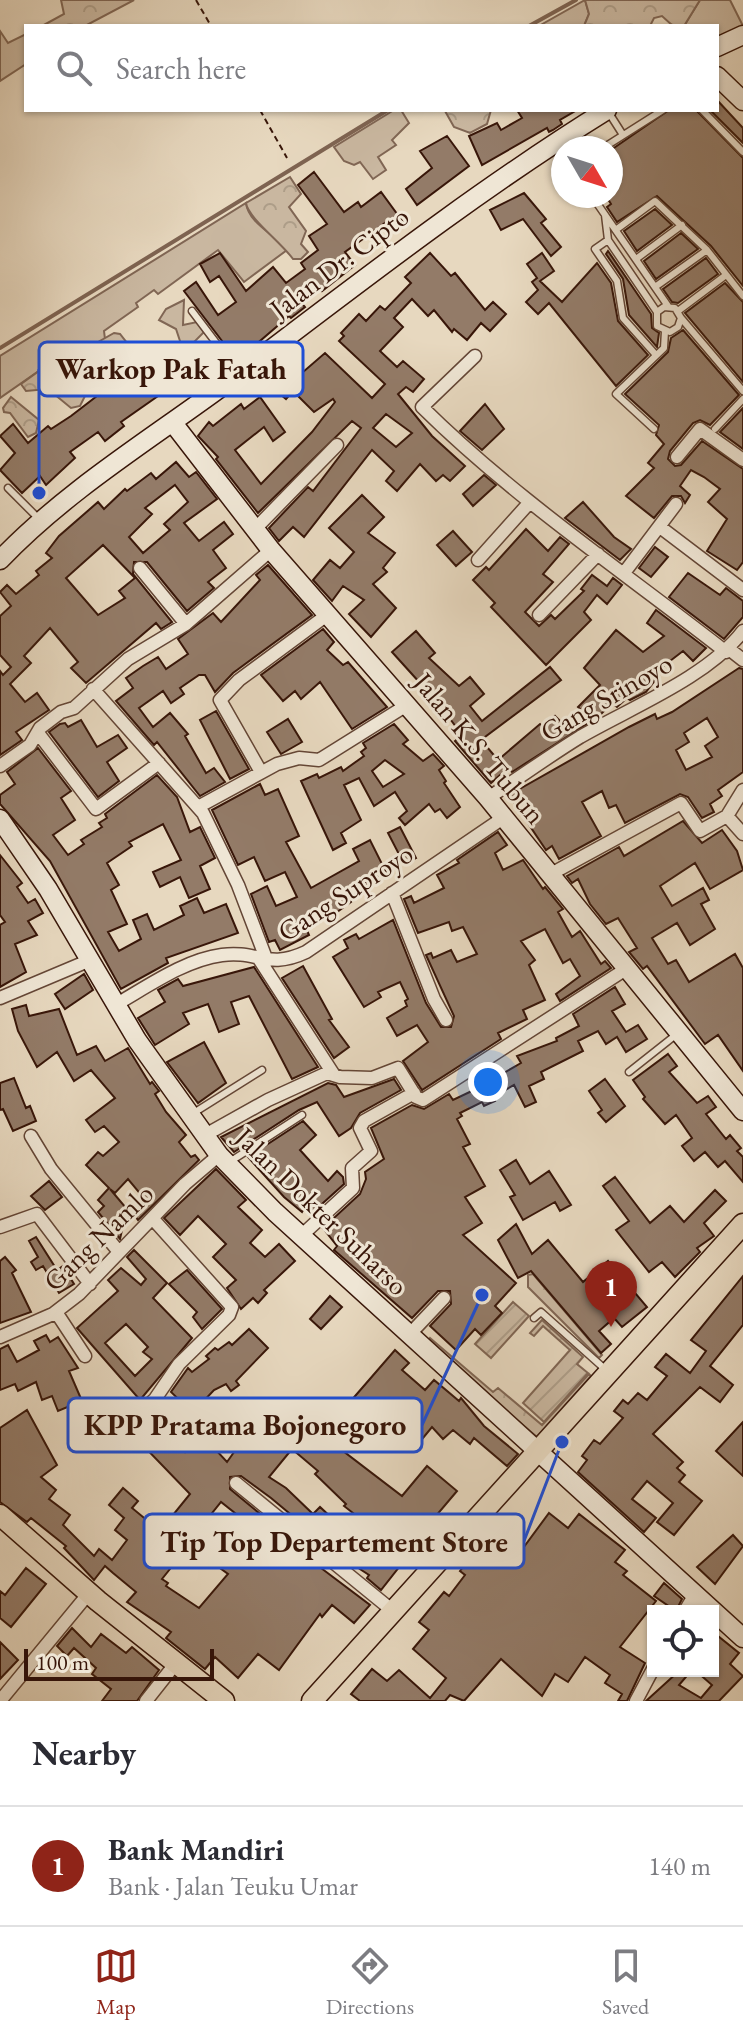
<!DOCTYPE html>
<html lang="en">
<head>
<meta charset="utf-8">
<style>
  :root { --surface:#fff; --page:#f2f2f3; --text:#2b2b33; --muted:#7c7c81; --line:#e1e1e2; --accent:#8f2418 }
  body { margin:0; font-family:"EB Garamond",serif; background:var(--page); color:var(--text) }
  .controls { position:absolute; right:24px; bottom:24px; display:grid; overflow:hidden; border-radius:0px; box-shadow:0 2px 6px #0004 }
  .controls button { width:72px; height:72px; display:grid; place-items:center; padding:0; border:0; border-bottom:2px solid var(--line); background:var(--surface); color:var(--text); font:40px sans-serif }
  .compass { position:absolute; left:551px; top:136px; width:72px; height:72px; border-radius:50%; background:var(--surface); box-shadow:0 2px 6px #0004; rotate:129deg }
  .scale { position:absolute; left:24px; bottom:20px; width:190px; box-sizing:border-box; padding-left:8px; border:4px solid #381609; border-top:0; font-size:22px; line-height:28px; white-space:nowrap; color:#381609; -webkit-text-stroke:6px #efe6d5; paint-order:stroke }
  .you { position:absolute; left:488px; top:1082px; width:28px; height:28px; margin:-20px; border:6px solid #fff; border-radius:50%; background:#1a73e8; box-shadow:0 0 0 12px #1a73e833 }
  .badge { display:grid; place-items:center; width:52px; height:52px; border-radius:50%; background:var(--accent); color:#fff; font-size:26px; font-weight:700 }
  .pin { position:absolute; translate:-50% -66px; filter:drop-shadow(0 2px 4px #0008) }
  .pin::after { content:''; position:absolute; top:42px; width:28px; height:24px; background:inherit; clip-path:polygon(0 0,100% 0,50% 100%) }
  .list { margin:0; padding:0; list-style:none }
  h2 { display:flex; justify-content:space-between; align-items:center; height:104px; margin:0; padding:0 32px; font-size:34px }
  h2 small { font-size:26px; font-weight:400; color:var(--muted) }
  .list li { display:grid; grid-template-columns:52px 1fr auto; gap:24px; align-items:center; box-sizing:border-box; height:120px; padding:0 32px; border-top:2px solid var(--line) }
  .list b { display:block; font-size:30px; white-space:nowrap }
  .list p { margin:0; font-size:26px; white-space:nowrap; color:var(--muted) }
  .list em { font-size:26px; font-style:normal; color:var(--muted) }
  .icon { flex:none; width:44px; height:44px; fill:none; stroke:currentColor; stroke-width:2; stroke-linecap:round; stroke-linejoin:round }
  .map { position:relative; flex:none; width:743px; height:1701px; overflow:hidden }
  .search { position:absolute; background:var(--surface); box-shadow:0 2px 6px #0004; left:24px; right:24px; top:24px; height:88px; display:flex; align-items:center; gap:20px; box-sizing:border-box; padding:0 28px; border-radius:0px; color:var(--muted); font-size:30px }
  .sheet { height:224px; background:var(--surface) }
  nav { display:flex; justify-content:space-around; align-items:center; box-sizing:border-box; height:112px; border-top:2px solid var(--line); background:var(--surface); font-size:22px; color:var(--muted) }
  nav a { display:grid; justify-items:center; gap:4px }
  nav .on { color:var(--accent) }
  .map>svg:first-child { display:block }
</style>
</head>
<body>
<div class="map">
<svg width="743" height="1701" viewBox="0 0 743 1701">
  <defs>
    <pattern id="forest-crowns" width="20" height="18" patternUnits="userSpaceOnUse" patternTransform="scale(2)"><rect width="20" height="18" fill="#c9b7a0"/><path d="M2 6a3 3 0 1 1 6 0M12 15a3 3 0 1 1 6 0" fill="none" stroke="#ad9d88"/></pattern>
    <pattern id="garden-furrows" width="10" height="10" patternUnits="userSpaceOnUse" patternTransform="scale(2)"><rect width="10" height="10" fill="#c9b7a0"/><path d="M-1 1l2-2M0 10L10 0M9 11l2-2" fill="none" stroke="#ad9d88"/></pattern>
  </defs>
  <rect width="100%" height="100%" fill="#e7d8bf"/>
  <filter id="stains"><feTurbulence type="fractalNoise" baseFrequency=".0025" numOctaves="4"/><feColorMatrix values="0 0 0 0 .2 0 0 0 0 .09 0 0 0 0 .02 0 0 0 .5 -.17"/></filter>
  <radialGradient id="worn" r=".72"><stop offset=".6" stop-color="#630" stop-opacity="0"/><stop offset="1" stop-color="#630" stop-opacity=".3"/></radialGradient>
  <path fill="#c9b7a0" stroke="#806654" stroke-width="2" d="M585,0L589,14L584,26H539Z
    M700,0H730L743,26L717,38V26H684Z
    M0,31L8,43L26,34V64L0,81Z
    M394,110H401L409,123L392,140L396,145L378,157L386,170L373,179L360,162L354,165L344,161L334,147Z
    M246,203C249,224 275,234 287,250L244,282L218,250L158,294L154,290L136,303L138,307L104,331L105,339L59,364L46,366L0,398V356Z"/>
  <path fill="url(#forest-crowns)" stroke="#806654" stroke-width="2" d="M61,0H134L85,26H42L64,14Z
    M585,0H700L684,26H673L662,16L654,18L650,26H584L589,14Z
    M491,110L487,124L470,133L454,127L445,111Z
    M290,177L301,194L289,207L306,231L301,244L308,252L301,259H293C281,242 248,218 246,203Z
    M184,300L183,325L197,322L205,331L194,342L202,353L200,359L188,355L167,364L166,360L180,341L176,329L159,320L166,309Z
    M114,333L120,334L131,348L136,371L122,370L112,360L106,361L110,371L98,382L79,371L69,370L65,379L82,388L85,396L80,406L71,408L48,389L26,391L21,384L46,366L59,364Z
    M11,397L39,420L36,433L28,437L10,413L4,412L3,408Z
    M533,1274L602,1355L599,1358L528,1287V1275Z
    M430,1338L493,1392L498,1388L542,1425L589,1374L591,1376L537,1437L426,1343Z"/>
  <path fill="url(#garden-furrows)" stroke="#806654" stroke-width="2" d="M513,1302L529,1316L491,1358L475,1344Z
    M542,1320L583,1357L577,1364L588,1373L544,1422L523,1403L570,1350L543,1326L534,1336L530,1333Z"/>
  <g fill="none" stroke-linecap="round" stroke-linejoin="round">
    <path stroke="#7e6351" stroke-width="4" d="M529,26L576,0
      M0,348L388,110"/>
  </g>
  <path fill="#937b68" stroke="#381609" stroke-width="2" fill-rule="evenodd" d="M717,100L743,128V143L710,110H717Z
    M517,110H577L560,120L562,124L553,130L549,132L547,128L482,165L469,136L497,123L501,130L522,118Z
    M669,110H696L743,158V286L711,246L657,196L617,222L607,207L611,204L606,196H611V150Z
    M447,136L469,166L417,205L406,189L432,168L420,151Z
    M314,172L344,212L358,202L361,207L381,192L403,222L391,231L385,223L345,252L355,265L322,291L318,286L299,300L305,307L291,318L289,316L246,353L237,357L232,352L229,354L233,359L220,366L210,347L220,349L222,341L184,291L196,282L218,315L236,302L219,276L210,282L200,264L220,253L246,291L273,267L286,283L305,269L301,263L318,250L309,236L327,224L298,185Z
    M524,193L546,219L541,223L561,247L551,256L523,219L501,230L490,210Z
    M655,209L672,225L637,251L624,231Z
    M681,233L698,249L656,279L644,261Z
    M608,251L651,314L652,328L659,333L657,347L629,315L623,279L606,254Z
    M430,253L451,276L455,273L485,310L493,302L506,314L490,331L481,323L467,340L454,329L452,332L434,310L428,316L412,299L394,318L403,327L380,351L397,367L403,361L424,379L413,392L406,387L398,394L432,436L465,466L450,481L443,475L436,481L420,464L397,491L386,481L394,471L372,450L304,537L293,527L279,541L269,528L308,487L313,491L361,428L352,421L258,513L216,459L218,457L198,436L209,422L213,426L241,404L244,409L260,397L285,432L273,441L264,427L235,450L261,484L312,432L335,402L333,399L314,412L293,391L286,399L274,389L289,374L295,379L325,353L372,398L385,384L339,341L344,336L341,333L359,314L366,321L380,306L385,310L411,283L405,277ZM386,414L412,433L396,447L373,428Z
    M542,253L554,271L540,281L562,302L597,263L611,283L618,321L648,355L616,386L549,303L538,314L526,302L538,290L532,282L537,278L527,264Z
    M706,258L718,274L678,303L672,302L663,289Z
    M725,283L743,302V382L685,313Z
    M683,330L739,395L710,425L700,420L693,423L670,451L668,459L675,466L681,465L702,441L743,469V562L737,570L707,551L727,519L708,502L720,489L704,477L691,470L680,486L690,495L685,503L681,496H672L654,518L626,496L654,468L648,463L664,444L656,435L659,425L625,394L668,352L671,338Z
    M154,369L168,389L121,422L124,426L105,441L98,432L70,452L75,458L46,485L40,476L22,493L0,470L15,453L0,436L13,424L28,443L48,426L51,429L71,416L123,376L130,386Z
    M485,404L504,429L482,450L460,431Z
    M743,408V449L720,432Z
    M176,462L189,477L196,472L217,499L184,523L199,541L224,522L233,534L213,550L226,568L208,582L214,588L187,611L147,562H134L133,574L172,622L161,629L156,623L86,683L71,668L78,662L50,628L24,656L31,663L10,684L25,702L37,693L49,710L16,732L22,740L0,755V671L3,675L11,667L0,655V616L11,606L0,592L7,585L16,594L39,575L36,571L52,558L46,553L59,536L98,502L104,509L125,489L127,491L151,473L156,479ZM175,485L188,502L164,524L170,530L143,553L129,537L152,514L145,508ZM103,545L135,578L119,591L125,598L98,615L66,578Z
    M484,475L496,485L473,506L463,494Z
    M362,495L384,517L368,533L395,553L383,568L387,572L373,584L396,608L371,637L349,614L364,600L343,586L332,601L313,580L330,560L340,568L354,552L329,528Z
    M583,502L614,537L631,549L620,560L565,518Z
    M526,529L548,551L560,537L569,544L543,574L553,582L525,612L539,626L551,615L555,619L584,591L581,589L592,575L607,586L613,578L622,585L607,604L597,595L584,612L591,620L546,665L491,607L495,603L473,580L486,567L489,570Z
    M453,531L472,552L456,566L437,545Z
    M655,547L668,557L651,577L639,568Z
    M268,565L312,615L233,673L215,692L205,675H199L180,688L184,694L171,703L163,691L139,708L153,727L170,713L188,734L185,736L206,773L214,768L225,782L200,796L157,742L154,745L116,701L133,688L126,678L143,666L158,657L166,669L188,654L178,639L213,613L221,622L260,580L256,575Z
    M688,573L720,595L726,588L743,601V617L724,639L669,597Z
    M656,610L706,648L693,661L683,651L657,671L660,674L646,692L630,700L627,698L617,707L612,703L598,717L512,772L508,768L491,783L455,741L462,735L439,704L392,652L416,631L435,653L429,658L459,686L470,677L484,694L470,706L482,721L550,667L561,680L481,740L498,760L540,724L543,727L555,716L563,724L580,709L578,707L600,685L584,668L616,630L643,652L664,636L647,623Z
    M323,629L334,642L327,650L343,665L348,662L387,707L352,729L320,682L301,699L295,691L283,701L261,675Z
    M739,668L743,669V772L718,790L722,796L710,804L714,812L702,818L688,797L680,794L625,823L616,805L609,808L602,791L582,802L601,836L559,859L552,846L546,850L509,795L629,727L655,714L657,719L672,712ZM707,718L718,737L705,746L712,757L686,770L676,750L689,742L684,733Z
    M216,711L249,769L230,779L200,720Z
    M288,719L302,742L281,754L267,732Z
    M81,720L97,747L118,735L127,748L107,762L119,781L98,797L49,732L60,724L65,723L68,727Z
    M394,724L408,740L403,744L423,761L433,754L444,766L439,770L446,781L444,783L460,807L447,818L440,809L435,812L429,804L405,825L399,818L407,811L395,792L374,806L359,778L344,785L361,820L341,833L346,843L333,850L301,781L317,774L319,778L341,767L343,771L364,756L361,752L366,748L363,743ZM385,760L404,774L383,787L372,771Z
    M38,748L71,791L61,798L75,820L53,835L68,855L84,844L81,840L102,827L99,823L107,818L105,814L157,775L177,797L190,832L200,827L215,858L200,866L210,889L189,898L180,877L160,887L153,872L181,860L163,824L129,842L132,846L107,863L119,885L111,890L127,924L108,932L119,951L141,939L133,920L147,914L154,930L184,915L180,906L197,898L204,913L226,904L238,933L166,958L168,963L121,989L50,861L0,804V795L15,784L7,772Z
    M260,784L265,795L278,789L299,836L286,842L311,888L359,861L353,849L370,840L386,872L365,883L368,888L349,898L351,902L333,915L306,928L309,935L280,950L275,940L269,942L251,894L267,886L276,906L297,897L285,872L265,881L254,857L238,865L212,810Z
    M683,821L702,843L722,830L737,851L743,870L710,889L695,863L660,886L672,906L703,888L709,900L701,904L715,929L690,945L677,923L652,938L668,964L676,960L689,982L735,954L743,968V1071L718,1035L705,1044L647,966L643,969L629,952L637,948L618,918L606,924L590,904L578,879L572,883L567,876L619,847L624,856Z
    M400,827L416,858L404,864L388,833Z
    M498,832L507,845L495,853L503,870L523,860L543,889L545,887L563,909L558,912L572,937L580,931L601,964L605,961L611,968L560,1001L556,994L580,976L570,959L563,963L545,929L521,941L535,960L529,965L545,1000L523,1010L527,1019L498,1033L501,1039L422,1090L403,1061L428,1042L417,1025L397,1036L387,1018L407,1006L405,1001L408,999L400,982L378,992L381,997L364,1007L333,957L348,948L344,940L356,934L359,939L393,920L426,1003L441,1027H451L454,1016L426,955L431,953L433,958L451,950L457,962L477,954L463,927L452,931L449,922L418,933L404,899L411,896L414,903L444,888L437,875L459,863L457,860Z
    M0,855L22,883L17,887L28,903L35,899L43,913L28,921L37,935L15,944L26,972L0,987V925L5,922L0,915Z
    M303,966L332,1019L329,1020L349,1047L334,1058L282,978Z
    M254,967L318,1067L292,1079L249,996L231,1002L239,1024L219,1032L208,1004L183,1013L189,1024L155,1045L138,1018L165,1002L158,990L178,979L183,986Z
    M84,974L93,990L65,1009L55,994Z
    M615,987L625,1004L612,1011L626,1032L638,1025L647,1039L626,1052L617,1037L606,1044L598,1031L578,1041L583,1051L541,1072L544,1079L529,1086L536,1102L525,1107L514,1085L493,1097L495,1101L484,1106L482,1102L460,1113L462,1116L457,1119L470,1144L463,1147L485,1186L465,1197L482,1223L463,1235L516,1283L495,1306L502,1313L481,1335L475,1329L456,1350L430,1326L451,1304L450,1291H438L412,1318L334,1250L337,1246L323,1228L360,1194L366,1179L365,1172L384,1159L371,1128L412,1105L424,1109L449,1094L453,1100L476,1089L521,1063L517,1056L557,1041L556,1038L579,1026L573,1014Z
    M26,1005L29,1016L59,1009L77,1055L96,1046L105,1061L128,1048L150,1084L152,1082L159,1091L155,1094L166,1112L186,1135L179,1142L191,1157L195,1155L199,1160L138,1220L129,1208L143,1197L128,1179L115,1193L110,1189L132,1215L118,1226L122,1230L120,1239L98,1212L104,1206L98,1200L109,1188L86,1165L98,1152L103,1156L119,1142L104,1126L95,1132L86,1120L115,1098L91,1070L74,1081L57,1052L37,1067L18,1031L12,1009Z
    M204,1042L226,1083L198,1103L167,1062Z
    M668,1054L677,1066L669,1072L697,1103L708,1096L716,1107L706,1114L726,1139L730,1135L741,1148L737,1151L743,1157V1182L725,1161L718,1167L705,1152L694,1161L682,1146L692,1138L676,1115L665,1124L643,1099L645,1097L633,1080Z
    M14,1078L26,1108L30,1106L36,1121L13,1131L3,1109L0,1110V1083Z
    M394,1079L401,1090L360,1113L351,1128L339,1136L317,1102L299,1110L234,1152L221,1137L328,1083L336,1085L344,1097Z
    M605,1079L625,1106L606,1122L598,1113L602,1110L589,1091Z
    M303,1121L316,1135L300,1150L328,1181L337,1171L343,1177L344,1184L312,1213L305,1207L302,1212L284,1197L248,1157Z
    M516,1160L530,1184L549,1171L571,1205L560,1211L555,1202L523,1220L510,1197L515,1195L500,1170Z
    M216,1169L246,1200L238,1207L262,1230L250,1243L265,1257L279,1244L295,1261L264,1290L267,1293L258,1303L253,1298L241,1309L227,1288L236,1280L213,1257L226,1244L198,1216L180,1235L164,1218Z
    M615,1177L650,1223L670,1206L684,1222L715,1190L726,1201L704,1223L714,1236L697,1248L700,1252L675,1277L662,1262L649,1272L616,1230L629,1221L603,1186Z
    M49,1181L62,1197L45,1210L31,1196Z
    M516,1224L532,1254L548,1240L583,1282L608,1261L647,1307L622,1327L614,1318L599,1331L611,1344L601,1353L531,1271L518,1278L498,1240Z
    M36,1237L57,1270L63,1266L74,1284L59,1293L43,1266L36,1270L31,1262L38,1257L29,1241Z
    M134,1250L167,1283L153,1298L192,1338L140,1400L77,1328L118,1291L108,1280L121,1268L141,1285L146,1279L127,1257ZM126,1324L148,1347L143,1352L152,1359L135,1376L105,1343Z
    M5,1257L16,1270L12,1273L31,1312L0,1323V1261Z
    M187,1270L222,1309L202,1329L193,1317L197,1312L169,1284Z
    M743,1276V1325L710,1366L733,1385L720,1402L700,1387L653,1434L683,1462L677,1468L685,1475L679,1482L702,1501L674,1535L657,1522L673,1503L647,1481L632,1499L656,1518L644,1532L578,1472L587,1460L582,1456L594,1440L600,1444L623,1418L614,1411L623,1400L628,1404L638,1393L647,1400L667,1376L655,1367L666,1354L690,1373L706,1351L691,1340Z
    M330,1296L342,1307L321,1329L310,1319Z
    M249,1329L268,1348L236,1381L239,1385L231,1391L226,1384L214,1390L199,1406L214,1418L207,1427L171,1392L188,1368L192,1372L209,1359L206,1356L215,1348L218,1350L229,1342L232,1345Z
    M46,1335L50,1342L58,1337L78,1368L69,1371L82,1401L58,1411L52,1396L42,1400L36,1382L18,1391L15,1384L0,1390V1349L8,1345L17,1362L39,1350L34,1341Z
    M395,1350L409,1363L402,1370L425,1390L434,1380L459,1401L461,1398L484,1426L518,1454L507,1466L474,1438L470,1444L453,1430L443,1439L432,1427L418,1444L392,1424L384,1433L361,1412L354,1420L343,1410Z
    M27,1410L57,1465L41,1477L56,1490L49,1499L70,1515L63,1525L94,1556L99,1549L112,1560L127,1540L115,1530L124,1518L109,1505L123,1488L138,1501L132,1508L160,1531L190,1494L133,1435L150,1418L185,1452L202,1435L227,1462L244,1438L235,1431L246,1417L280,1445L312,1411L342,1435L334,1444L402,1496L427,1466L457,1491L429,1524L444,1536L430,1551L419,1542L381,1590L367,1578L369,1575L343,1558L271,1498L241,1476L230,1477V1489L259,1513L250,1525L221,1502L209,1517L225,1531L250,1551L264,1528L276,1535L262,1557L276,1567L298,1545L316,1559L313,1562L370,1605L354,1623L332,1605L322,1617L320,1614L279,1670L258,1654L238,1678L215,1657L205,1669L166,1638L171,1632L127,1602L136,1592L113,1573L105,1566L94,1580L64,1548L66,1546L31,1518L27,1522L0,1502V1428ZM292,1449L318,1471L315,1474L346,1504L344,1506L376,1531L364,1548L320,1507L313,1514L286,1488L269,1477ZM182,1523L199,1536L188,1548L199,1558L202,1555L228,1574L199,1608L166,1586L168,1583L162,1579L182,1554L165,1541Z
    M743,1422V1476L716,1451Z
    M549,1513L568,1528L579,1514L625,1550L615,1562L627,1571L623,1575L656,1601L620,1647L645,1663L627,1701H618L622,1694L605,1683L610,1675L585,1657L568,1682L555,1674L542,1696L501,1659L464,1701L450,1695L445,1701H360L351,1694L372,1669L387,1681L399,1670L430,1698L446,1678L413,1649L429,1630L419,1622L444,1592L449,1596L465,1575L460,1571L483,1541L512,1563Z
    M733,1535L743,1546L715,1584L697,1567Z
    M26,1568L46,1584L11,1627L0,1618V1591L5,1595Z
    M664,1583L682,1599L676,1611L654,1596Z
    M72,1628L91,1647L101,1634L126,1653L132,1647L159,1670L137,1701H102L111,1689L92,1674L96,1668L74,1648L67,1656L57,1646Z
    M713,1632L739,1653L730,1664L743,1676L719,1701H646L679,1671H691L679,1685L701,1698L712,1685L696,1671H713Z
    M0,1642L18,1660L0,1679Z"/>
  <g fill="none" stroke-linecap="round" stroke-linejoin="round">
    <g stroke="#644636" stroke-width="9">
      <path id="lane" d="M702,110L743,152
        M609,113L623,135
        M574,134L583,148
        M603,148L663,110
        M592,196L668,306
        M605,215L608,240L657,312V326L670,332L678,327L681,318L675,308L664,307L657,312
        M617,229L655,201L707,250L743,296
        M608,240L595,249L617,281L623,318L656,355
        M636,259L682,225
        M655,287L707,250
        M192,311L217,344
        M678,311L726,275
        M681,318L743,391
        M654,429L616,394L664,348L665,331
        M715,429L743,399
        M8,488L38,518
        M629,1072L677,1034
        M192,1114L262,1070
        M231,1161L302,1115
        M534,1318L541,1312L606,1370"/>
    </g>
    <g stroke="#644636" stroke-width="15">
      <path id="street" d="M475,356L422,407C514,498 624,572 726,652
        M677,457L700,429L743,460
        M660,527L743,590
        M255,529L337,445
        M478,560L530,502
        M140,568L186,624
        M624,573L676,504
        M539,615L598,554
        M729,649L743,660
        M93,689L203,813L238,885L267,961
        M38,733L96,809L159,763
        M0,766L30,745L40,728L61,712L74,708L128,659L186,624L271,550
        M261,772L220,700L239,680L327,615
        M743,790L727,816L743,834
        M488,798C519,778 549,756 580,737C630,708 708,677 743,631
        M198,807L277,764L299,758L319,760L407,705
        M549,875L681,803L700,831L727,816
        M392,893L434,999L446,1020
        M259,959L334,1075
        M0,998L88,961
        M115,1005C147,987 184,960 222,955C257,950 268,970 306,952L503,818
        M207,1134L268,1100L327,1073L340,1077L372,1078L398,1068L416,1097L423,1100L626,969
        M31,1136L51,1169L119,1252
        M0,1227L37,1214L90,1284
        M301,1236L353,1188L352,1168L371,1151L360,1128L364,1121L414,1093
        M56,1312L85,1356
        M409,1335L444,1298
        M0,1337L53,1314L79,1294L185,1184L219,1155
        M128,1423L155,1399L179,1364L229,1315L232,1307L153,1219
        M236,1483L393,1611
        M685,1611L695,1594
        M0,1701L89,1593
        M146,1701L176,1663
        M636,1701L653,1669"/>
    </g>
    <g stroke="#381609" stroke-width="21">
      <path id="secondary" d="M717,47L743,35
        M717,76L743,101
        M173,423L271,550L488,798L743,1111
        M0,560C66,491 148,441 224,385C350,290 473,193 607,110
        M0,819L48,889L137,1040L219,1155L275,1212L743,1638"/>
    </g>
    <g stroke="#381609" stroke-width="23">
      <path id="primary" d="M0,1515L98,1601L224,1701
        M312,1701L743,1224"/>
    </g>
    <path stroke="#381609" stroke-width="2" stroke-dasharray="6 4" stroke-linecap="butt" d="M196,0L211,26
      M260,110L287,158"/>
    <use href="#lane" stroke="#efe6d5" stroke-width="6"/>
    <use href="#street" stroke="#efe6d5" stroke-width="12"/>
    <use href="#secondary" stroke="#efe6d5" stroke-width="18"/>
    <use href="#primary" stroke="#e7d8bf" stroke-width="20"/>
  </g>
  <g text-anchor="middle" stroke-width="6" stroke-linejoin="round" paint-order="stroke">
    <g font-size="28" fill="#381609" stroke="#efe6d5">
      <text transform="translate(339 262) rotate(-37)" y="10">Jalan Dr. Cipto</text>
      <text transform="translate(606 697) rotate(-30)" y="10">Gang Srinoyo</text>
      <text transform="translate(480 748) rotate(50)" y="10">Jalan K.S. Tubun</text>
      <text transform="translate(345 892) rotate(-33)" y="10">Gang Suproyo</text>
      <text transform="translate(322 1211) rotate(44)" y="10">Jalan Dokter Suharso</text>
      <text transform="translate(98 1237) rotate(-44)" y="10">Gang Namlo</text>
    </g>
  </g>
  <path fill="none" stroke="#1d4ed8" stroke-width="3" d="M39 493L39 369M482 1295L422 1425M562 1442L524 1541"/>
  <g fill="#1d4ed8" stroke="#efe6d5" stroke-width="3">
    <circle cx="39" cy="493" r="8"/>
    <circle cx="482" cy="1295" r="8"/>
    <circle cx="562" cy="1442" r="8"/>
  </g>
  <g fill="#efe6d5" stroke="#1d4ed8" stroke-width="3">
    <rect x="39" y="342" width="264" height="54" rx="8"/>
    <rect x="68" y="1398" width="354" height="54" rx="8"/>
    <rect x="144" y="1514" width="380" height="54" rx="8"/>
  </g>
  <g font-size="30" text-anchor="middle" font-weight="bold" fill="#381609">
    <text x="171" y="379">Warkop Pak Fatah</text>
    <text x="245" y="1435">KPP Pratama Bojonegoro</text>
    <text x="334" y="1552">Tip Top Departement Store</text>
  </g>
  <rect width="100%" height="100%" filter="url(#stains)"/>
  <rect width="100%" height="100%" fill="url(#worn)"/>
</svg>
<div class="controls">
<button><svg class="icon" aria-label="locate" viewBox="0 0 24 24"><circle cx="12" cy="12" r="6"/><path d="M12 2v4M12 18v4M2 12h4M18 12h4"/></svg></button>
</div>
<svg class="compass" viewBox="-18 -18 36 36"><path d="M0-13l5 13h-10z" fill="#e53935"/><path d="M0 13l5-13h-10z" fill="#7c7c81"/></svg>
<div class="scale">100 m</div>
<div class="you"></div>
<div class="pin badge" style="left:611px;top:1327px">1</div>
<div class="search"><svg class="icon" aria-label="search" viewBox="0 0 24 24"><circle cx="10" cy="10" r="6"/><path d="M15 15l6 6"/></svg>Search here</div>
</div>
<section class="sheet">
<h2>Nearby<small></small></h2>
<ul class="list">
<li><span class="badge">1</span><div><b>Bank Mandiri</b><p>Bank · Jalan Teuku Umar</p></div><em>140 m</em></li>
</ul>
</section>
<nav>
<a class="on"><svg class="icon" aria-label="map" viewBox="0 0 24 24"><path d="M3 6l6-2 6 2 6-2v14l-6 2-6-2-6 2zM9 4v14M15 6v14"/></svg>Map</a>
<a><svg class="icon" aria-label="directions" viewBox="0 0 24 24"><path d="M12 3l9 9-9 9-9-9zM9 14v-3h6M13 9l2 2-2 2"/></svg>Directions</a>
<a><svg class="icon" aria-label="saved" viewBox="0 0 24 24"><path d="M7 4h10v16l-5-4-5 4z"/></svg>Saved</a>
</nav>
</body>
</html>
